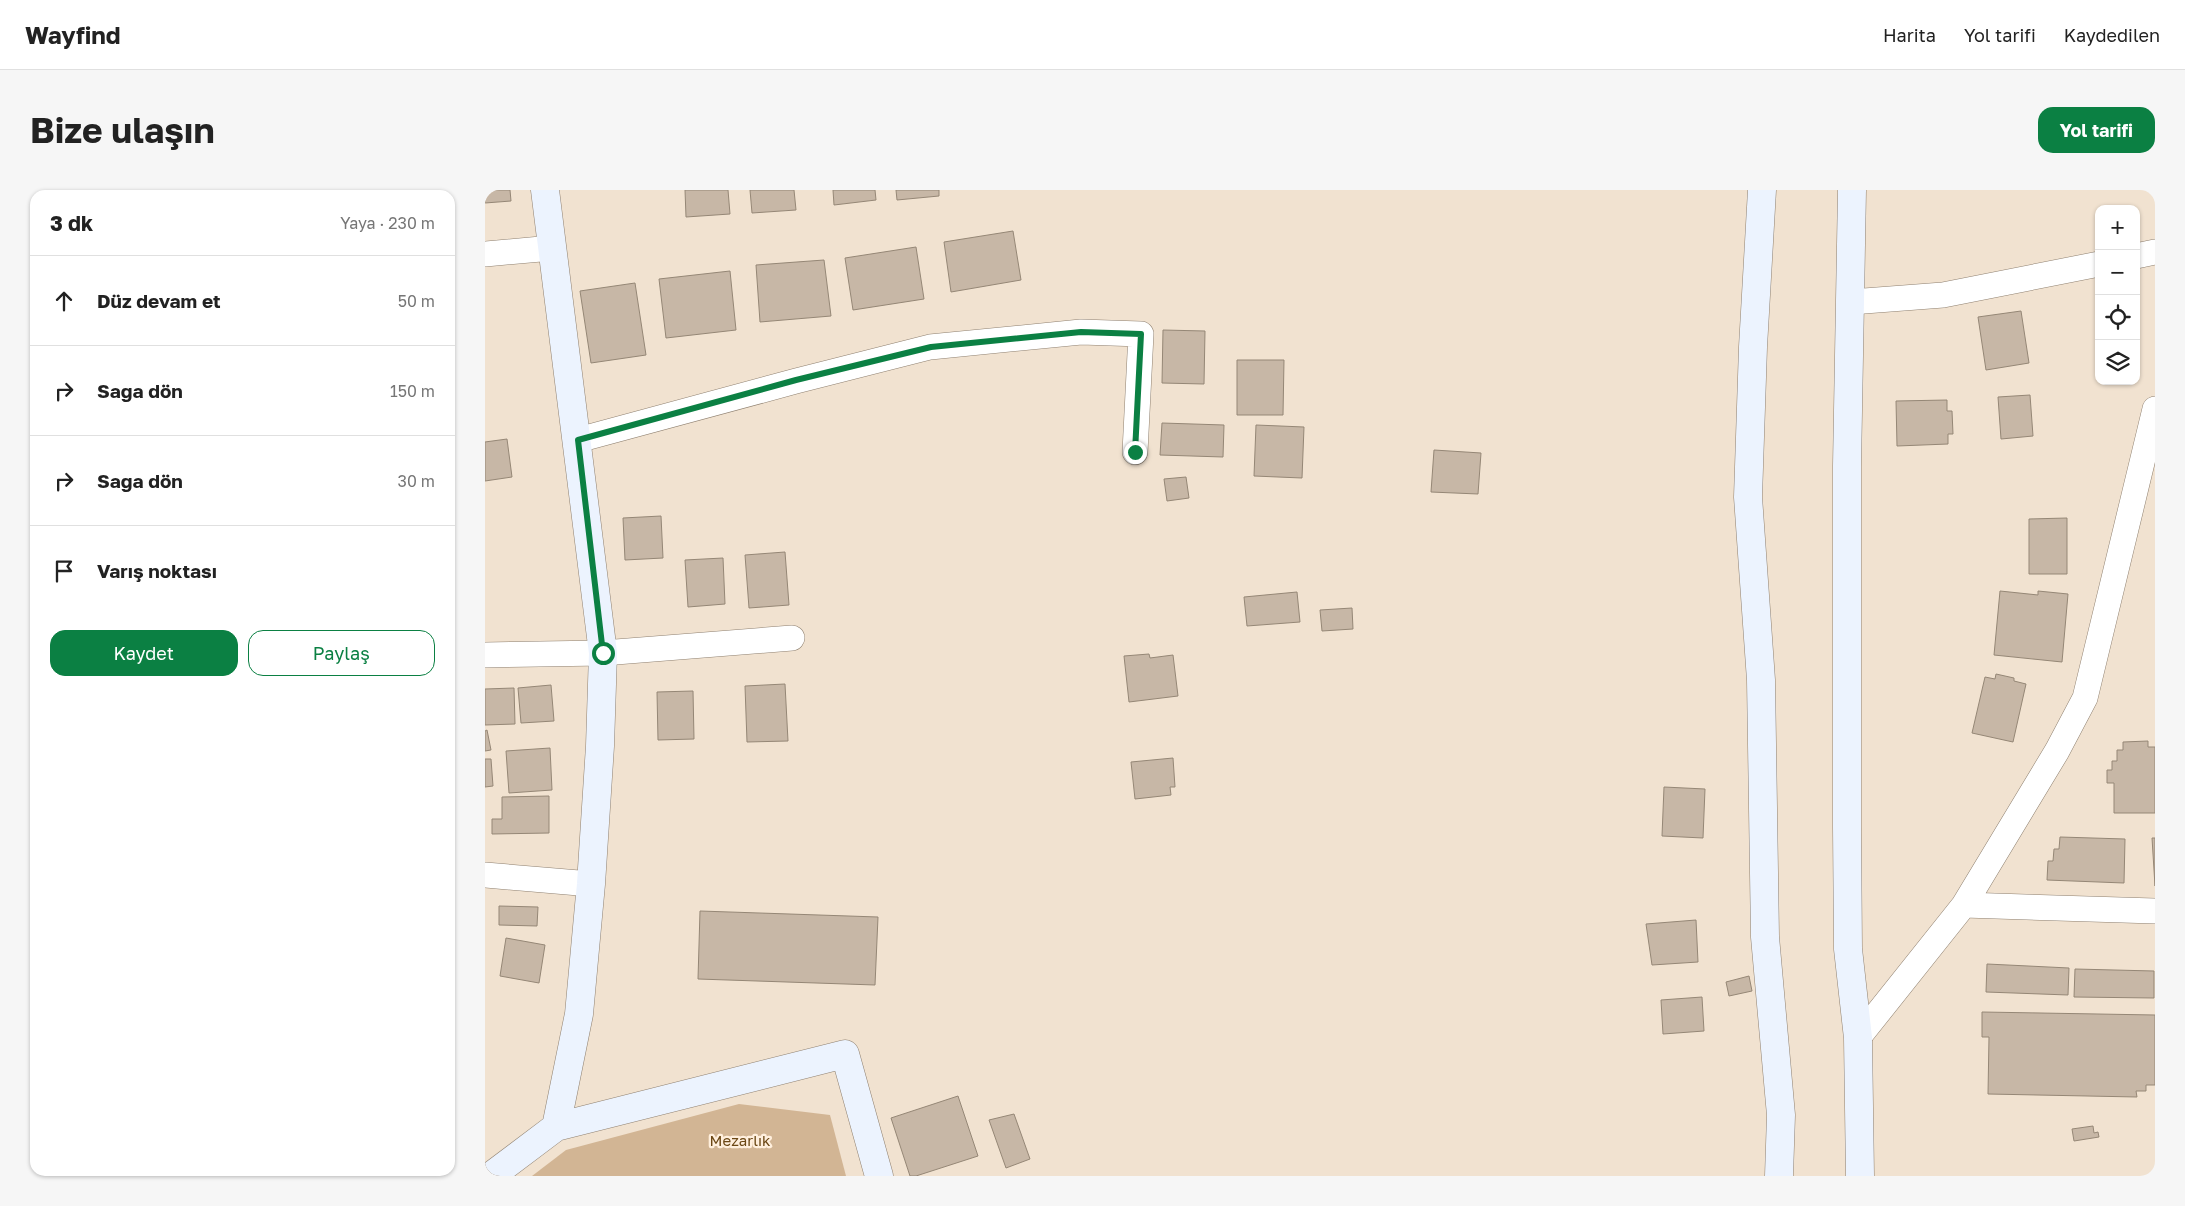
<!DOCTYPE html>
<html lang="tr">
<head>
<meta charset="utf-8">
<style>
  :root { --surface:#fff; --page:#f6f6f6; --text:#222; --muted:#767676; --line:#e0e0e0; --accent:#0b8043 }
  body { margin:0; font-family:"Golos Text",sans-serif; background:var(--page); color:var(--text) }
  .controls { position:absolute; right:15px; top:15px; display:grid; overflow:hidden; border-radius:10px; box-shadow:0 1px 4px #0004 }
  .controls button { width:45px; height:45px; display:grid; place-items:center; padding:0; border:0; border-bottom:1px solid var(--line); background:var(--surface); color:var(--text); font:25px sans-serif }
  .stop { position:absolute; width:15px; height:15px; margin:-11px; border:4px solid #0b8043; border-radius:50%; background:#fff }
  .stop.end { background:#0b8043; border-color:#fff; box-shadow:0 1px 5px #0008 }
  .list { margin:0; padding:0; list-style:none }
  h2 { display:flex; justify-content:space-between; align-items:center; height:65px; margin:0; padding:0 20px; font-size:21px }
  h2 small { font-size:16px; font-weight:400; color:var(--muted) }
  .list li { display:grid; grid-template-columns:32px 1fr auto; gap:15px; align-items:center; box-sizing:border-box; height:90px; padding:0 20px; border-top:1px solid var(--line) }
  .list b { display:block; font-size:19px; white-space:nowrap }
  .list em { font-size:16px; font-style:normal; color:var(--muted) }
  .actions { display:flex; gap:10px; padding:15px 20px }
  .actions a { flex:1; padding:11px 0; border:1px solid var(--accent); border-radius:15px; text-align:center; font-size:18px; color:var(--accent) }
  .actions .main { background:var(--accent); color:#fff }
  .icon { flex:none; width:28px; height:28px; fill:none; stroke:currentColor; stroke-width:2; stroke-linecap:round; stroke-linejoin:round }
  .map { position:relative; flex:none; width:1670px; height:986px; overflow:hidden; border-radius:15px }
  header { display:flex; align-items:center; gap:30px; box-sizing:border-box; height:70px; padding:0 25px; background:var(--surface); border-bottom:1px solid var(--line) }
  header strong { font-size:24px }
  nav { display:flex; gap:28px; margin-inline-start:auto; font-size:18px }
  .intro { display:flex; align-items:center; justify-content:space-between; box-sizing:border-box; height:120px; padding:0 30px }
  h1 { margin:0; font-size:35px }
  .button { padding:12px 22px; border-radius:15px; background:var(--accent); color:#fff; font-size:18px; font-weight:700 }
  main { display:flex; gap:30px; padding:0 30px }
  aside { flex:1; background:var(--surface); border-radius:15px; box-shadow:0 1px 4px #0004 }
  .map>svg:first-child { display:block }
</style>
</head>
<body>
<header>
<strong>Wayfind</strong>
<nav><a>Harita</a><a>Yol tarifi</a><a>Kaydedilen</a></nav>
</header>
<div class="intro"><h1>Bize ulaşın</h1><a class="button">Yol tarifi</a></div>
<main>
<aside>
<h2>3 dk<small>Yaya · 230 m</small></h2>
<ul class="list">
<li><svg class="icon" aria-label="ahead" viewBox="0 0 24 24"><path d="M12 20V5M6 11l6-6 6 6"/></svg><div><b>Düz devam et</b></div><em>50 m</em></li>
<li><svg class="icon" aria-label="right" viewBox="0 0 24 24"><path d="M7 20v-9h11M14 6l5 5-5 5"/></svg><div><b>Sağa dön</b></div><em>150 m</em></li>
<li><svg class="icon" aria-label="right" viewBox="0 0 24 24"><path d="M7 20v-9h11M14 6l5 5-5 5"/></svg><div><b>Sağa dön</b></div><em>30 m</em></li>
<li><svg class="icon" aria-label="arrive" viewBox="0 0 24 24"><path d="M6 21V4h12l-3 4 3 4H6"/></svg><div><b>Varış noktası</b></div></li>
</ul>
<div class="actions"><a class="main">Kaydet</a><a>Paylaş</a></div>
</aside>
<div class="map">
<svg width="1670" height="986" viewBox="0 0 1670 986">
  <rect width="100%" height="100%" fill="#f1e2d0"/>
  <path fill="#d2b594" d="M254,914L345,925L361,986H47L81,960Z"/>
  <path fill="#c7b7a6" stroke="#958776" d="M0,0H25L26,11L0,13Z
    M200,0H243L245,24L201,27Z
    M265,0H309L311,20L267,23Z
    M348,0H390L391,10L349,15Z
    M411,0H454V6L412,10Z
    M528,41L536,90L466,102L459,52Z
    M431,57L439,109L368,120L360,68Z
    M339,70L346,126L275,132L271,75Z
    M245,81L251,140L181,148L174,89Z
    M150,93L161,165L106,173L95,101Z
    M1536,121L1544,173L1501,180L1493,127Z
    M678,140L720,141L719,194L677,193Z
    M752,170H799L798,225H752Z
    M1545,205L1548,246L1516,249L1513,207Z
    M1462,210V221H1467L1468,244H1463V254L1412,256L1411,211Z
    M677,233L739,235L738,267L675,265Z
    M771,235L819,237L817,288L769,286Z
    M22,249L27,287L0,291V252Z
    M949,260L996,263L993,304L946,302Z
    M701,287L704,308L682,311L679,289Z
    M176,326L178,368L140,370L138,328Z
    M1582,328V384H1544V329Z
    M300,362L304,415L264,418L260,365Z
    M238,368L240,414L203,417L200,370Z
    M1515,401L1553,405V401L1583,404L1577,472L1509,465Z
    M812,402L815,432L762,436L759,407Z
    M867,418L868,439L837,441L835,420Z
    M664,464L665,468L688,465L693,506L644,512L639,466Z
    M1511,484L1529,488V491L1541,494L1528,552L1487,543L1500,487L1510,489Z
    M300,494L303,551L262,552L260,496Z
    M66,495L69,531L36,533L33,498Z
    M29,498L30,534L0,535V499Z
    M208,501L209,549L173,550L172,502Z
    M2,540L6,560L0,561V541Z
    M1663,551V557H1670V623H1629V593H1622V580H1627V571H1632V560H1638V552Z
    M65,558L67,600L24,603L21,561Z
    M688,568L690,597H685L686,605L650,609L646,572Z
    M0,569H6L8,596L0,597Z
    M1179,597L1220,599L1218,648L1177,646Z
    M64,606V643L7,644V629H17V607Z
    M1575,647L1640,649L1639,693L1562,690L1563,671H1568L1569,659H1574Z
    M1667,648H1670V696Z
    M14,716L53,717L52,736L14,735Z
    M215,721L393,727L390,795L213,789Z
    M1211,730L1213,772L1167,775L1161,734Z
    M21,748L60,755L54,793L15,786Z
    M1502,774L1584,778L1583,805L1501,802Z
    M1590,779L1669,781V808L1589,807Z
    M1264,786L1267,801L1244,806L1241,792Z
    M1217,807L1219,841L1178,844L1176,810Z
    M1497,822L1670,825V895H1661V901H1651L1652,907L1503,904L1504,847H1497Z
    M473,906L493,966L431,986H425L406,928Z
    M529,924L545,969L521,978L504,930Z
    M1608,936L1609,943L1613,942L1614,947L1589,951L1587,939Z"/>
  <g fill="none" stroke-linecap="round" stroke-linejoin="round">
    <g stroke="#8f8070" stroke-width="26">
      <path id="street" d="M0,64L67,58
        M1651,66L1670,62
        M1366,112L1458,105L1614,74
        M93,250L311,191L445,157L596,142L656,144L650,262
        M0,465L118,463L307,448
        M0,685L106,694
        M1479,715L1670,721
        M1373,848L1479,715L1572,561L1600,508L1670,219"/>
    </g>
    <g stroke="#8f8070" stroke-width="29">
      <path id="secondary" d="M60,0L118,463L115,556L106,694L94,824L71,937
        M1277,0L1268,157L1263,307L1276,490L1280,747L1296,925L1294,986
        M1367,0L1362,276V637L1363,759L1373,848L1375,986
        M6,986L71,937L360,864L394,986"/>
    </g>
    <use href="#street" stroke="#fff" stroke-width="25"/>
    <use href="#secondary" stroke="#ecf3fe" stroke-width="28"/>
  </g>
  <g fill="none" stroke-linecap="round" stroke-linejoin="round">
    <path stroke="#0b8043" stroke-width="6" d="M118,463L93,250L311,190L446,157L596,142L656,144L650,262"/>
  </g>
  <g text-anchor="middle" stroke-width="4.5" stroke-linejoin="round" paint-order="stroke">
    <g font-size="15" fill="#6b4714" stroke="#ffefdd">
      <text x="255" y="956">Mezarlık</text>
    </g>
  </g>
</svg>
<div class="controls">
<button>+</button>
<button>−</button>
<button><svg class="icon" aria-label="locate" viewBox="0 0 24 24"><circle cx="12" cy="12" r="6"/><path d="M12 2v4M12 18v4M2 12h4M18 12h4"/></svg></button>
<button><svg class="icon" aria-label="layers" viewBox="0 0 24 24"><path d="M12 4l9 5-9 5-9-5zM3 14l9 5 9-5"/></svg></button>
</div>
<div class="stop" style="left:118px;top:463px"></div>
<div class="stop end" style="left:650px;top:262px"></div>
</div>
</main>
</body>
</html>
